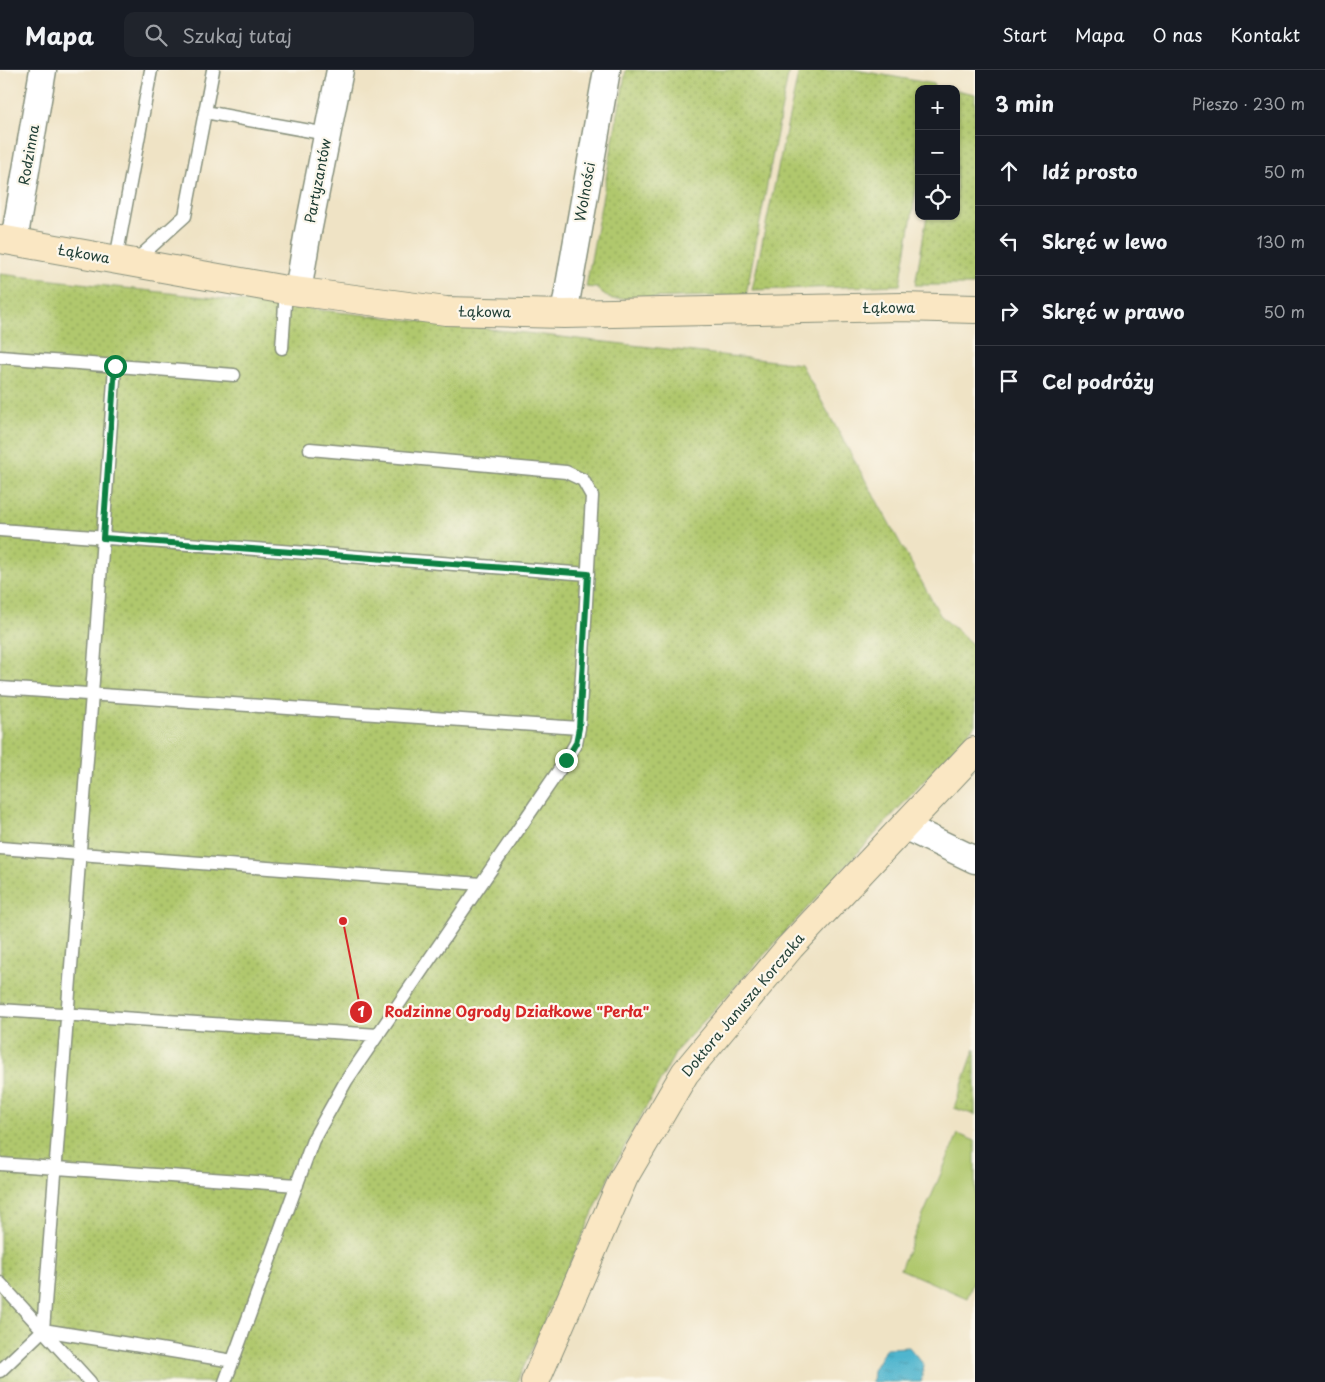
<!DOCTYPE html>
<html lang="pl">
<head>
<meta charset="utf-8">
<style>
  :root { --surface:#171b24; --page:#20242c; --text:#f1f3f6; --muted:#9ea1a6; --line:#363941 }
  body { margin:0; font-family:"Playpen Sans",sans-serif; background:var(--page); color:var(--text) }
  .controls { position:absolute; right:15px; top:15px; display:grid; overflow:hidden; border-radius:10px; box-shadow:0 1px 4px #0004 }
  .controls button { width:45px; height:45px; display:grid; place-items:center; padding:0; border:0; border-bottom:1px solid var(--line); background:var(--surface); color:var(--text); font:25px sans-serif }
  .stop { position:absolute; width:15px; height:15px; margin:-11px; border:4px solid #0b8043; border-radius:50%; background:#fff }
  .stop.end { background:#0b8043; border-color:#fff; box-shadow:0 1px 5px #0008 }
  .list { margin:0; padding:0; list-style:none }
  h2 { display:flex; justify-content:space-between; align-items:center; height:65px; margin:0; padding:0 20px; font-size:21px }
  h2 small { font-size:16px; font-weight:400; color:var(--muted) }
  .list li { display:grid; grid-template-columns:32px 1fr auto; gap:15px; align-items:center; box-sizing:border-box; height:70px; padding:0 20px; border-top:1px solid var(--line) }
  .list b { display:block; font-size:19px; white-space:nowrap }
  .list em { font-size:16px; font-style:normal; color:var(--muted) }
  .icon { flex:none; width:28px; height:28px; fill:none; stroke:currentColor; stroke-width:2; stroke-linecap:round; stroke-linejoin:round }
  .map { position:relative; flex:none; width:975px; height:1312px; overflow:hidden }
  header { display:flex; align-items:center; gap:30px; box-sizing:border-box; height:70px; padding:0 25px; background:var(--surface); border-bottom:1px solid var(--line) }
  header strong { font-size:24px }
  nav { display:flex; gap:28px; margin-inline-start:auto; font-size:18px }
  .search { width:350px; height:45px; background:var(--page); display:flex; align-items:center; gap:12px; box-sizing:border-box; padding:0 18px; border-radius:10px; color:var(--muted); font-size:19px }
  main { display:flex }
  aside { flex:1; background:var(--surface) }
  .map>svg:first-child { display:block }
</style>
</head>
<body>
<header>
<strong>Mapa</strong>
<div class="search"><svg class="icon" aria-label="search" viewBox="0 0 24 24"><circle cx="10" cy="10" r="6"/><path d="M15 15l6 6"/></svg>Szukaj tutaj</div>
<nav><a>Start</a><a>Mapa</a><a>O nas</a><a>Kontakt</a></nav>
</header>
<main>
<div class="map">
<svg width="975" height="1312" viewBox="0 0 975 1312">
  <defs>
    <pattern id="grass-dots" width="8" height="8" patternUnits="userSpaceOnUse" patternTransform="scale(1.25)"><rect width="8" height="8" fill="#b0c86d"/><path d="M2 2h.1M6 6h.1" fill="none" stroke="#8fa45a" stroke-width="1.8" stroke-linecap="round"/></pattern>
    <pattern id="water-ripples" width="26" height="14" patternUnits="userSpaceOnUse" patternTransform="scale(1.25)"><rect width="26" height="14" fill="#4fb5ce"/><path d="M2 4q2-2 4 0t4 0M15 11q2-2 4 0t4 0" fill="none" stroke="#4194a8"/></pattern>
  </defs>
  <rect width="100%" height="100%" fill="#fbf7ec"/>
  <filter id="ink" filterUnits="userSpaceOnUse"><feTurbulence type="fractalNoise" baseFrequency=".02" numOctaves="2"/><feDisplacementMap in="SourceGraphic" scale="10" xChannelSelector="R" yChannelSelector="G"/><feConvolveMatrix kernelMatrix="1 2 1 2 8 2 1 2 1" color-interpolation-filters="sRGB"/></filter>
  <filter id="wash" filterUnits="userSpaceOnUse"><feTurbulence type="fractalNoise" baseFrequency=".0096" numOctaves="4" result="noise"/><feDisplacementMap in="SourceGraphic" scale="20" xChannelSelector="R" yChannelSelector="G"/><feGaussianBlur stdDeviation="1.12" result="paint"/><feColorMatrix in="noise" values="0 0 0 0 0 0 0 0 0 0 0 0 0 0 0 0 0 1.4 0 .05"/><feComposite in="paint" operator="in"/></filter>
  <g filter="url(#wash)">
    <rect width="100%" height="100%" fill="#efe3c5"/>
    <path fill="url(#grass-dots)" stroke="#688250" d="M626,0H789L746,225L611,229L596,218L586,217Z
      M799,0H856L934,14L933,19H919V104L900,215L752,220Z
      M956,20L975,24V215H915L927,146H956Z
      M0,204L801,294L940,545L975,577V655L677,980L612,1100L517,1312H0Z
      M975,978V1045L954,1038Z"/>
    <path fill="#b0c86d" stroke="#688250" d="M958,1064L975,1071V1208L967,1228L900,1199Z"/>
    <path fill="url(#water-ripples)" stroke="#377981" d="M909,1277L924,1295L921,1312H872L873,1300L886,1278Z"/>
  </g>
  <g filter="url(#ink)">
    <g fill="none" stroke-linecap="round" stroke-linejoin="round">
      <g stroke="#87907c" stroke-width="15">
        <path id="lane" d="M213,0L205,42L327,64
          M116,189L151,0
          M134,192L185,146L205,42
          M282,278L286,220
          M0,287L234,305
          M0,460L588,504
          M0,618L579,658
          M0,778L481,814
          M0,940L378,965
          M0,1094L297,1115
          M0,1213L90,1312
          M43,1260L233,1291
          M0,1301L43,1260L92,624L115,296
          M225,1312L313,1070L346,1011L566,690L576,673L579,658L592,426L583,410L566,402L310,379"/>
      </g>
      <g stroke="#87907c" stroke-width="29">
        <path id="street" d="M14,171L43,0
          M298,222L307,167L340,0
          M564,244L607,0
          M904,756L975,790"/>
      </g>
      <g stroke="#87907c" stroke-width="30">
        <path id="secondary" d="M0,169L286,220L446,241L564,244L901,237L975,239
          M535,1312L624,1107L685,1003L790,877L975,681"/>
      </g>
      <use href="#lane" stroke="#fff" stroke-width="12"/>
      <use href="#street" stroke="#fff" stroke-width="26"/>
      <use href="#secondary" stroke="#fae7c3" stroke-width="28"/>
    </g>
  </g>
  <g fill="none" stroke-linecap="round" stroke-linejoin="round" filter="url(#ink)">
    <path stroke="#0b8043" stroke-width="6" d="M115,296L103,468L588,504L579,658L576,673L566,690"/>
  </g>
  <g text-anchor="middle" stroke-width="4.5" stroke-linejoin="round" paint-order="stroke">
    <g font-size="14" fill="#1f3d34" stroke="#fbf7ec">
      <text transform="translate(29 85) rotate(-80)" y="5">Rodzinna</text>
      <text transform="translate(318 111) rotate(-79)" y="5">Partyzantów</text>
      <text transform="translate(585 122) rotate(-80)" y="5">Wolności</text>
      <text transform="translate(84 184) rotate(10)" y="5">Łąkowa</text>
      <text x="889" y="243">Łąkowa</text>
      <text transform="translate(485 242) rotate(1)" y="5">Łąkowa</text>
      <text transform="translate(743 935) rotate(-50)" y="5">Doktora Janusza Korczaka</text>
    </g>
  </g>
  <path fill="none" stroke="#d62828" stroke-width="2" d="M343 851L361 942"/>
  <g fill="#d62828" stroke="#fbf7ec" stroke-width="2">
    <circle cx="343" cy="851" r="5"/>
    <circle cx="361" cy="942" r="12"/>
  </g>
  <g font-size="15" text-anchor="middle" font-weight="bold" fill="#fff">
    <text x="361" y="947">1</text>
  </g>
  <g font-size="15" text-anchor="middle" font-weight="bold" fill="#d62828" stroke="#fbf7ec" stroke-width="4.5" stroke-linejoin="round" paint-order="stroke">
    <text x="517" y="947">Rodzinne Ogrody Działkowe "Perła"</text>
  </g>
</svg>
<div class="controls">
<button>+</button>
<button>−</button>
<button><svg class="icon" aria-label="locate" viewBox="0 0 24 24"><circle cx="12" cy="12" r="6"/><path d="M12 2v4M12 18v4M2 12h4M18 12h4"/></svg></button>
</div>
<div class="stop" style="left:115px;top:296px"></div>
<div class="stop end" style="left:566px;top:690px"></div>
</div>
<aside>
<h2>3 min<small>Pieszo · 230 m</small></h2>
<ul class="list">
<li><svg class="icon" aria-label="ahead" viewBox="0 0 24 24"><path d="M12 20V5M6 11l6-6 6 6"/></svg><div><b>Idź prosto</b></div><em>50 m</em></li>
<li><svg class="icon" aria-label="left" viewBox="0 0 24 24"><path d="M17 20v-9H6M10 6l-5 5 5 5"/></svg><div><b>Skręć w lewo</b></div><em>130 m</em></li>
<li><svg class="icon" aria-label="right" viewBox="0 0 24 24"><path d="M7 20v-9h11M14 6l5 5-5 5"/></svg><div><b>Skręć w prawo</b></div><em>50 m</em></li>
<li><svg class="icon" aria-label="arrive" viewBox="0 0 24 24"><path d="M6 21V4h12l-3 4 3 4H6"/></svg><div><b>Cel podróży</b></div></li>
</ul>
</aside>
</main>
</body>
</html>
